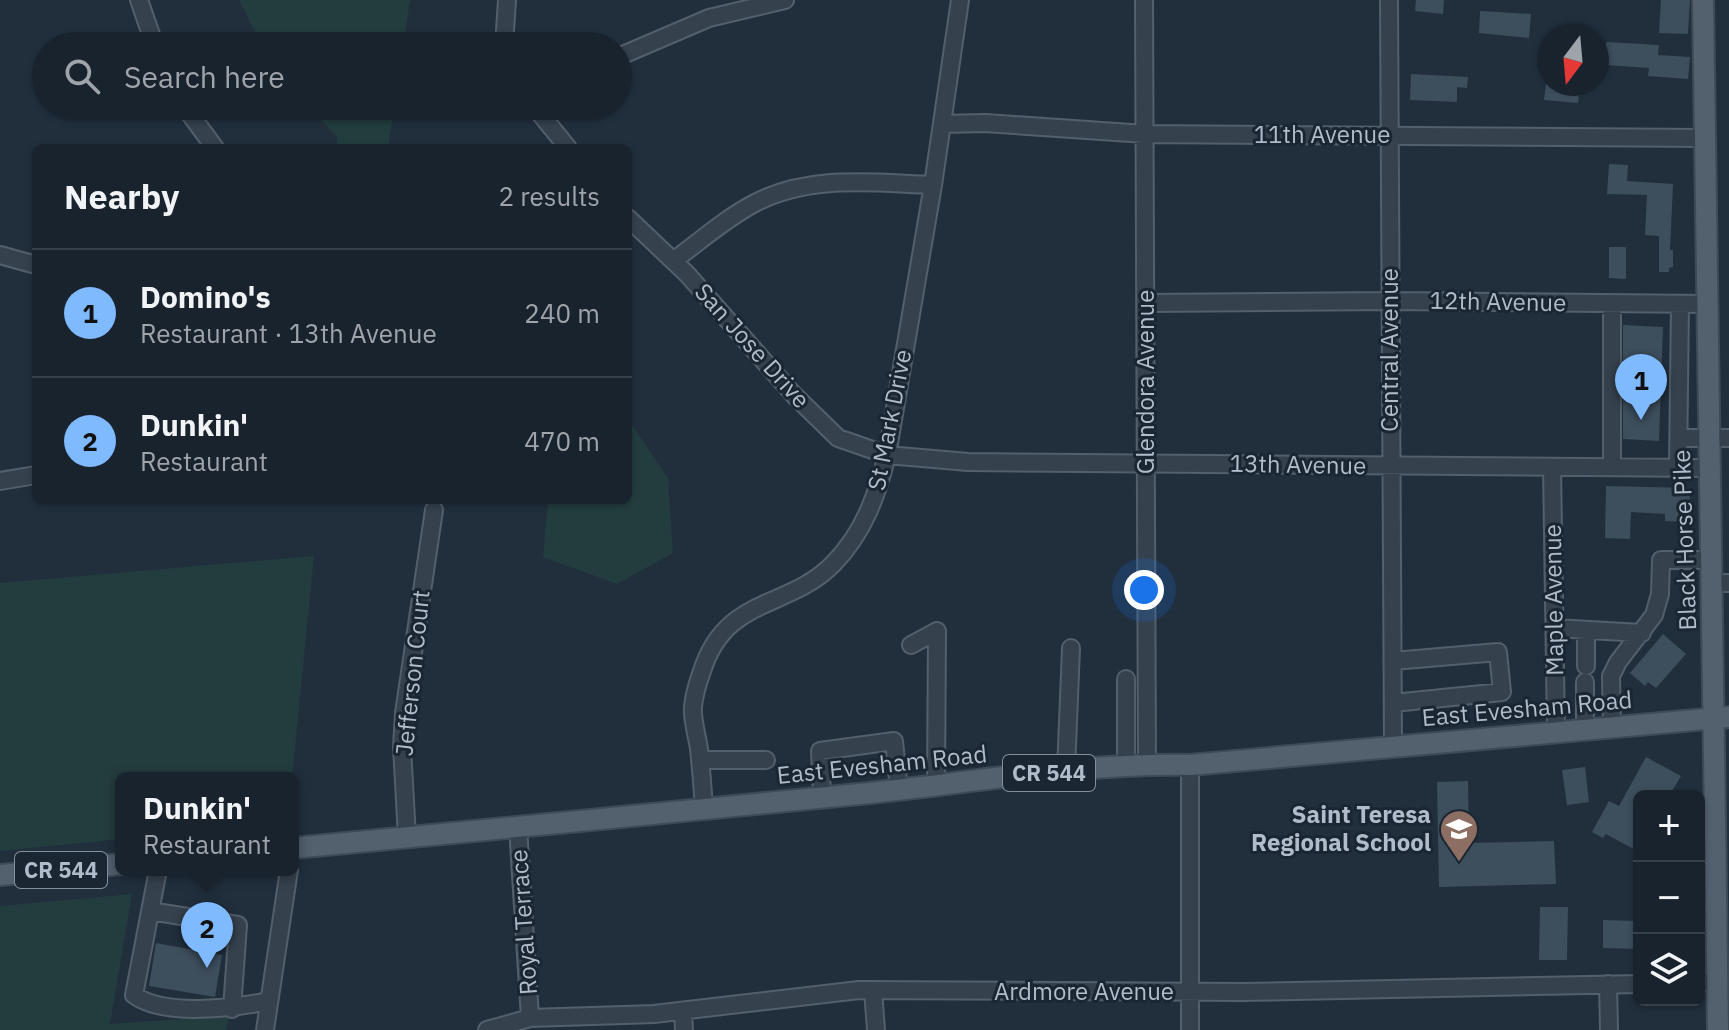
<!DOCTYPE html>
<html lang="en">
<head>
<meta charset="utf-8">
<style>
  :root { --surface:#19232e; --page:#262f3a; --text:#f1f3f6; --muted:#9fa4aa; --line:#37404a; --accent:#7fbaff }
  body { margin:0; font-family:"IBM Plex Sans",sans-serif; background:var(--page); color:var(--text) }
  .controls { position:absolute; right:24px; bottom:24px; display:grid; overflow:hidden; border-radius:12px; box-shadow:0 2px 6px #0004 }
  .controls button { width:72px; height:72px; display:grid; place-items:center; padding:0; border:0; border-bottom:2px solid var(--line); background:var(--surface); color:var(--text); font:40px sans-serif }
  .compass { position:absolute; left:1537px; top:24px; width:72px; height:72px; border-radius:50%; background:var(--surface); box-shadow:0 2px 6px #0004; rotate:196deg }
  .you { position:absolute; left:1144px; top:590px; width:28px; height:28px; margin:-20px; border:6px solid #fff; border-radius:50%; background:#1a73e8; box-shadow:0 0 0 12px #1a73e833 }
  .badge { display:grid; place-items:center; width:52px; height:52px; border-radius:50%; background:var(--accent); color:#111; font-size:26px; font-weight:700 }
  .pin { position:absolute; translate:-50% -66px; filter:drop-shadow(0 2px 4px #0008) }
  .pin::after { content:''; position:absolute; top:42px; width:28px; height:24px; background:inherit; clip-path:polygon(0 0,100% 0,50% 100%) }
  .popup { position:absolute; left:115px; top:772px; width:184px; height:104px; box-sizing:border-box; display:grid; place-content:center; border-radius:12px; background:var(--surface); filter:drop-shadow(0 2px 6px #0005); font-size:26px; white-space:nowrap; color:var(--muted) }
  .popup b { font-size:30px; color:var(--text) }
  .popup::after { content:''; position:absolute; left:50%; top:100%; margin-left:-16px; border:16px solid transparent; border-top-color:var(--surface) }
  .list { margin:0; padding:0; list-style:none }
  h2 { display:flex; justify-content:space-between; align-items:center; height:104px; margin:0; padding:0 32px; font-size:34px }
  h2 small { font-size:26px; font-weight:400; color:var(--muted) }
  .list li { display:grid; grid-template-columns:52px 1fr auto; gap:24px; align-items:center; box-sizing:border-box; height:128px; padding:0 32px; border-top:2px solid var(--line) }
  .list b { display:block; font-size:30px; white-space:nowrap }
  .list p { margin:0; font-size:26px; white-space:nowrap; color:var(--muted) }
  .list em { font-size:26px; font-style:normal; color:var(--muted) }
  .icon { flex:none; width:44px; height:44px; fill:none; stroke:currentColor; stroke-width:2; stroke-linecap:round; stroke-linejoin:round }
  .map { position:relative; flex:none; width:1729px; height:1030px; overflow:hidden }
  .search { position:absolute; background:var(--surface); box-shadow:0 2px 6px #0004; left:32px; top:32px; width:600px; height:88px; display:flex; align-items:center; gap:20px; box-sizing:border-box; padding:0 28px; border-radius:44px; color:var(--muted); font-size:30px }
  .panel { position:absolute; background:var(--surface); box-shadow:0 2px 6px #0004; left:32px; top:144px; width:600px; height:360px; border-radius:12px }
  .map>svg:first-child { display:block }
</style>
</head>
<body>
<div class="map">
<svg width="1729" height="1030" viewBox="0 0 1729 1030">
  <rect width="100%" height="100%" fill="#212f3d"/>
  <path fill="#233d3e" d="M239,0H410L403,46H262Z
    M307,106H394L388,148H337V137Z
    M628,419L668,478L673,553L617,584L543,557L548,500H628Z
    M314,556L292,778H121V839L0,851V583Z
    M132,894L110,1024L229,1016L226,1030H0V906Z"/>
  <path fill="#3d4e5d" d="M1416,0H1444L1443,14L1415,11Z
    M1661,0H1690L1688,34L1659,33Z
    M1480,11L1531,14L1529,38L1479,33Z
    M1606,42L1659,45L1658,55L1690,57L1688,79L1648,76L1649,68L1605,65Z
    M1411,74L1468,77L1467,88L1457,87V102L1410,100Z
    M1546,84H1580L1578,103L1544,100Z
    M1609,164L1628,165L1627,181L1673,184L1670,250H1673V267L1669,268V272H1659V236L1645,235L1647,195L1607,194Z
    M1609,247H1626V279L1609,278Z
    M1623,325L1663,327L1659,441L1623,439Z
    M1606,486L1690,488L1689,522L1665,521V514L1631,512L1630,539L1605,538Z
    M1663,634L1686,654L1656,688L1648,682L1645,686L1630,673Z
    M1646,757L1681,776L1669,796H1639V852L1606,834L1603,838L1592,832L1609,801L1619,806Z
    M1585,767L1589,802L1567,805L1562,770Z
    M1468,781L1469,843L1554,841L1556,884L1439,887L1437,782Z
    M1540,907H1568L1567,960H1539Z
    M1603,920L1639,921V949L1603,948Z
    M156,943L222,955L215,997L149,986Z"/>
  <g fill="none" stroke-linecap="round" stroke-linejoin="round">
    <g stroke="#535f6b" stroke-width="20">
      <path id="minor" d="M139,0L155,46
        M1144,0L1147,764
        M1389,0L1393,748
        M504,46L507,0
        M618,57L709,18L785,0
        M184,106L215,148
        M534,106L568,148
        M942,124L985,123L1145,134L1703,138
        M628,218L687,274L794,395L838,438L887,455L968,462L1709,468
        M0,255L36,265
        M673,261C699,242 726,218 755,203C810,174 873,183 933,185
        M1146,303L1389,301L1706,304
        M1679,438H1729
        M1612,466V304
        M1552,467L1556,732
        M1678,467L1680,304
        M0,481L36,475
        M1712,583H1729
        M1554,628L1642,633
        M1586,630V666
        M911,645L937,631L936,786
        M1393,661L1498,652L1502,692L1393,703
        M1126,679V766
        M1585,682V730
        M1612,727L1611,676L1618,662L1654,615L1660,594L1661,560H1712
        M700,760H766
        M1066,771L1071,648
        M822,797L820,751L894,741L899,790
        M704,810C703,789 701,769 699,749C697,735 692,720 693,707C694,695 698,682 702,671C726,595 789,610 834,563C864,532 877,495 887,455L933,185L960,0
        M518,827L530,1018
        M407,837L402,747L404,713L434,510
        M158,870L134,995C164,1017 234,1008 269,1001
        M150,911L238,925L232,1009
        M1699,982H1718
        M1608,984L1609,1030
        M873,990L876,1030
        M683,1011L684,1030
        M265,1030L289,870
        M487,1030L530,1018L654,1014L859,990L1243,992L1639,984
        M1190,1030V765"/>
    </g>
    <g stroke="#3e4a56" stroke-width="24">
      <path id="major" d="M1703,0L1718,1030
        M293,848C482,830 670,813 859,794C969,783 1080,763 1190,765L1729,717
        M0,875L121,864"/>
    </g>
    <use href="#minor" stroke="#35414d" stroke-width="16"/>
    <use href="#major" stroke="#53606e" stroke-width="20"/>
  </g>
  <defs>
    <g id="school-pin" transform="scale(2)"><path d="M0 17L-7.5 6A9.5 9.5 0 1 1 7.5 6Z" fill="#8d6e63" stroke="#1a2632"/><path d="M0-5L7-2L0 1L-7-2ZM-4 1L0 2.5L4 1V4Q0 6-4 4Z" fill="#fff"/></g>
  </defs>
  <g fill-rule="evenodd">
    <use href="#school-pin" x="1459" y="829"/>
  </g>
  <g text-anchor="middle" stroke-width="6" stroke-linejoin="round" paint-order="stroke">
    <g fill="#1a2632" stroke="#838f9c" stroke-width="2">
      <rect x="1003" y="755" width="92" height="36" rx="6"/>
      <rect x="15" y="852" width="92" height="36" rx="6"/>
    </g>
    <g font-size="22" font-weight="bold" fill="#b0bcc9">
      <text x="1049" y="781">CR 544</text>
      <text x="61" y="878">CR 544</text>
    </g>
    <g font-size="24" fill="#b0bcc9" stroke="#1a2632">
      <text x="1322" y="143">11th Avenue</text>
      <text transform="translate(1498 302) rotate(1)" y="8">12th Avenue</text>
      <text transform="translate(752 346) rotate(48)" y="8">San Jose Drive</text>
      <text transform="translate(1390 350) rotate(-90)" y="8">Central Avenue</text>
      <text transform="translate(1146 382) rotate(-90)" y="8">Glendora Avenue</text>
      <text transform="translate(890 420) rotate(-79)" y="8">St Mark Drive</text>
      <text transform="translate(1298 465) rotate(1)" y="8">13th Avenue</text>
      <text transform="translate(1685 540) rotate(-92)" y="8">Black Horse Pike</text>
      <text transform="translate(1554 600) rotate(-91)" y="8">Maple Avenue</text>
      <text transform="translate(413 673) rotate(-84)" y="8">Jefferson Court</text>
      <text transform="translate(1527 709) rotate(-5)" y="8">East Evesham Road</text>
      <text transform="translate(882 765) rotate(-6)" y="8">East Evesham Road</text>
      <text transform="translate(524 922) rotate(-94)" y="8">Royal Terrace</text>
      <text x="1084" y="1000">Ardmore Avenue</text>
    </g>
    <g font-size="24" font-weight="bold" fill="#b0bcc9" stroke="#1a2632" text-anchor="end">
      <text x="1431" y="823">Saint Teresa<tspan x="1431" dy="28">Regional School</tspan></text>
    </g>
  </g>
</svg>
<div class="controls">
<button>+</button>
<button>−</button>
<button><svg class="icon" aria-label="layers" viewBox="0 0 24 24"><path d="M12 4l9 5-9 5-9-5zM3 14l9 5 9-5"/></svg></button>
</div>
<svg class="compass" viewBox="-18 -18 36 36"><path d="M0-13l5 13h-10z" fill="#e53935"/><path d="M0 13l5-13h-10z" fill="#9fa4aa"/></svg>
<div class="you"></div>
<div class="pin badge" style="left:1641px;top:420px">1</div>
<div class="pin badge" style="left:207px;top:968px">2</div>
<div class="popup"><b>Dunkin'</b>Restaurant</div>
<div class="search"><svg class="icon" aria-label="search" viewBox="0 0 24 24"><circle cx="10" cy="10" r="6"/><path d="M15 15l6 6"/></svg>Search here</div>
<section class="panel">
<h2>Nearby<small>2 results</small></h2>
<ul class="list">
<li><span class="badge">1</span><div><b>Domino's</b><p>Restaurant · 13th Avenue</p></div><em>240 m</em></li>
<li><span class="badge">2</span><div><b>Dunkin'</b><p>Restaurant</p></div><em>470 m</em></li>
</ul>
</section>
</div>
</body>
</html>
